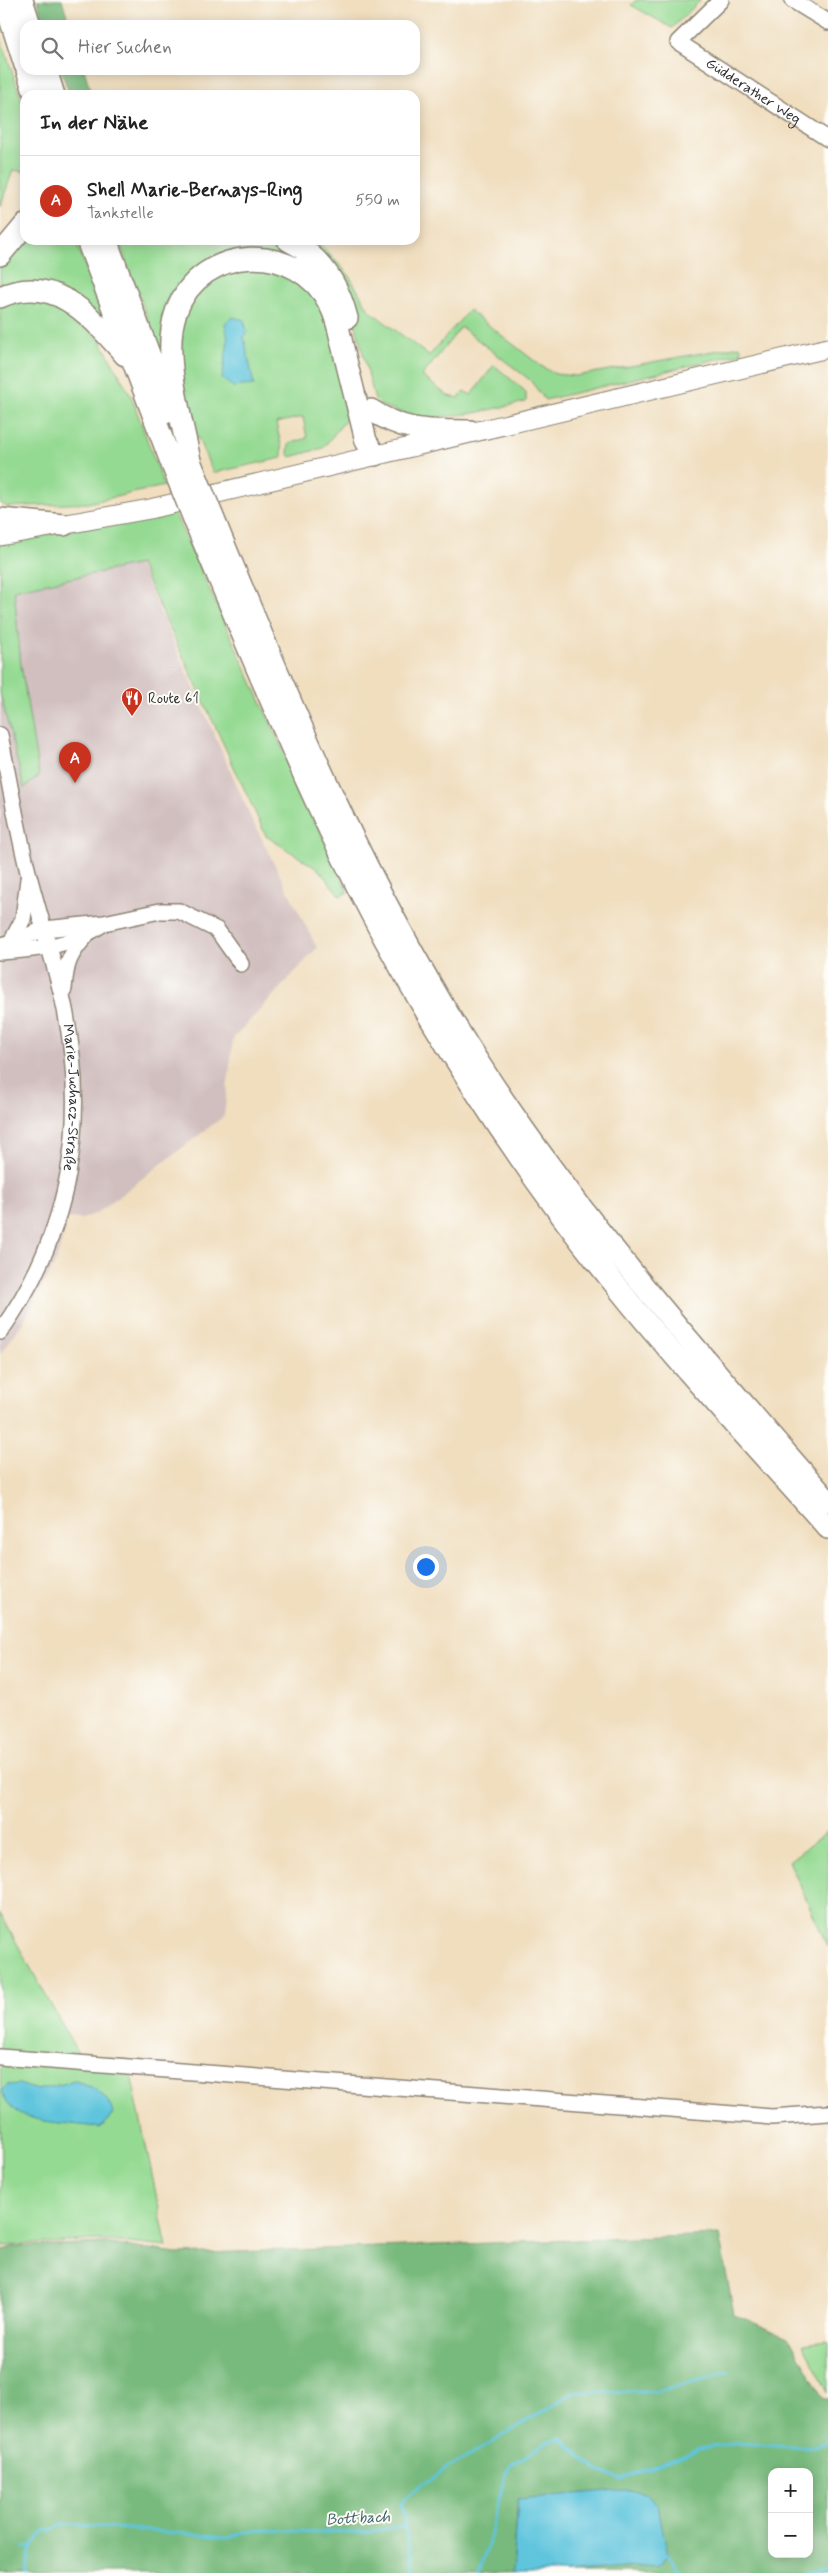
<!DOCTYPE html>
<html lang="de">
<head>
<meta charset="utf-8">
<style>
  :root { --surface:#fff; --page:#f2f2f2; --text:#222; --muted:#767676; --line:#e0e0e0; --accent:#c8321e }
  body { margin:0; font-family:Mynerve,sans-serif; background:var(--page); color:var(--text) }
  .controls { position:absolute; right:15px; bottom:15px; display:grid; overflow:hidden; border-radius:10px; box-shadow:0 2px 12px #0003 }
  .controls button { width:45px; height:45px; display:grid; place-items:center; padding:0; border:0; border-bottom:1px solid var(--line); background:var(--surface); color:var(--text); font:25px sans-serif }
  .you { position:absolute; left:425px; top:1566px; width:18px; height:18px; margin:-12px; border:4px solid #fff; border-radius:50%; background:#1a73e8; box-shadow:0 0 0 8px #1a73e833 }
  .badge { display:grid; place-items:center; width:32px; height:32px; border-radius:50%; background:var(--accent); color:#fff; font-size:16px; font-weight:700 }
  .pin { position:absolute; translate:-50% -41px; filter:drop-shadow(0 1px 2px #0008) }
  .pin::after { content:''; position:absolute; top:26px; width:18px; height:15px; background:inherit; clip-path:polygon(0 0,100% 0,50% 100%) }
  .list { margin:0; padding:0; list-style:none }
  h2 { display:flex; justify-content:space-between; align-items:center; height:65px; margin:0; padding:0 20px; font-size:21px }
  h2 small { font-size:16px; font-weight:400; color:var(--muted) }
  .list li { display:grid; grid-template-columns:32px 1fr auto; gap:15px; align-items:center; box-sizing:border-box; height:90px; padding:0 20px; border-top:1px solid var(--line) }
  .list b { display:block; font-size:19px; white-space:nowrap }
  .list p { margin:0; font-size:16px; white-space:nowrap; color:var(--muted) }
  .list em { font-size:16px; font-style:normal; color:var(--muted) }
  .icon { flex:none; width:28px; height:28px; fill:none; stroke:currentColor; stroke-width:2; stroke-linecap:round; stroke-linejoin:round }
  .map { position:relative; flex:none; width:828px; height:2573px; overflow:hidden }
  .search { position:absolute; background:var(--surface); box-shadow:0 2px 12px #0003; left:20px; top:20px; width:400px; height:55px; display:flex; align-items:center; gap:12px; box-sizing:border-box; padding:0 18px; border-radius:15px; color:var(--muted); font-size:19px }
  .panel { position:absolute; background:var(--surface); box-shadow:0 2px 12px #0003; left:20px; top:90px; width:400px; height:155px; border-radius:15px }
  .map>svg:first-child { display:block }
</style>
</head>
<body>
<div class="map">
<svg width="828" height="2573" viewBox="0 0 828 2573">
  <rect width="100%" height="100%" fill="#fdfcf7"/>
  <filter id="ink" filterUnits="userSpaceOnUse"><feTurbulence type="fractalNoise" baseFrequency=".02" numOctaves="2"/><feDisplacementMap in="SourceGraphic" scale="10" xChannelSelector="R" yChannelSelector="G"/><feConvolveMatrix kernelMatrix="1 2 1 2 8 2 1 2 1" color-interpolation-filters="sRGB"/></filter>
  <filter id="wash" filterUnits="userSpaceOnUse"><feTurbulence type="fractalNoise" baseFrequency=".0096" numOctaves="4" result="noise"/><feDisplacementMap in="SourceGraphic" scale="20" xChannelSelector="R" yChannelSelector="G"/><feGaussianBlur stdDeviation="1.12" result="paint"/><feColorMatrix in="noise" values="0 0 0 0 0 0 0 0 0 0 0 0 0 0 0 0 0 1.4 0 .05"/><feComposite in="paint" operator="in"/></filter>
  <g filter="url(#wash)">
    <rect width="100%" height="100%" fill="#f0debf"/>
    <path fill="#d1bfbf" d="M139,564L253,822L317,948L233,1039L224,1116L97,1213L82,1219L67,1218L57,1260L23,1322L0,1355V592Z"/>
    <path fill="#95da93" stroke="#60825f" d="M636,0H701L672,28L631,5Z
      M0,36L25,110V172L13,170L0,207Z
      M25,240H75L108,326L96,314L0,292V257Z
      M118,240H280L304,254L337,308L288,259L191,280L166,368Z
      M302,240H316L348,274L369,310L429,356L469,310L541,366L555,374L576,376L740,346L742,353L545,400L530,380L461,327L422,376L448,396L459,398L464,391L471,395L494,365L526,392V402L475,413L433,418L414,417L380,405L375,400L348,295Z
      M231,266L295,273L328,315L352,412L323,448L291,457L288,453L289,444L307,438L303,417L276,423L282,449V458L213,473L191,422L180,375L182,316L196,291Z
      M19,298L58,301L100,340L131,396L164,486L88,503L7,507L0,503V304Z
      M173,510L348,892L340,896L319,870L266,836L140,564L14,590L21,665L39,776L24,788L0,693V544Z
      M828,1831V1947L789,1861Z
      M0,1913L80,2057L128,2060L167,2247L98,2240L1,2246Z
      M828,2341V2392L803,2344Z"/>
    <path fill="#78ba7d" stroke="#527254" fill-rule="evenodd" d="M37,0H62L70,25H45Z
      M61,70H84L92,95H70Z
      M719,2235L734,2314L789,2338L823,2398H828V2573H565L667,2555L658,2506L518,2499L513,2573H0V2251L12,2247L105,2243L176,2254ZM772,2472H809V2554H772Z"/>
    <path fill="#5fc5dd" stroke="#457884" d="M232,317L244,320L247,332L244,337L254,385L233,387L222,379L228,340L225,323Z
      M75,2081C93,2086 109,2095 113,2114L106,2123L99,2128C69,2120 11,2129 2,2090L7,2085L19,2084L37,2090Z
      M618,2490L645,2493L658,2506L668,2555L660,2565L565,2573H513L518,2499Z"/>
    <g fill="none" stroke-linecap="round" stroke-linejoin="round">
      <path stroke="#5fc5dd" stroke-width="3" d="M24,2547L31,2548L43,2532L66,2524L227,2537L258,2530L353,2533L405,2527
        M668,2555L682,2573
        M26,2573L31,2548
        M414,2573L401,2503L421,2484L577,2391L654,2392L729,2372
        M478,2573L487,2549L505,2474L513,2464L547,2442L561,2439L598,2471L622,2479L699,2449L738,2443L814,2447L828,2441
        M804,2573L828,2570"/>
    </g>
  </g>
  <g filter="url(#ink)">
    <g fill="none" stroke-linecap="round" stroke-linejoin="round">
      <g stroke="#8e8475" stroke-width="18">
        <g id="minor">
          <path id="s1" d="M721,0L678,42L828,139"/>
          <path d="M792,0L828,22"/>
          <path id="s2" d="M0,735C9,780 17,827 28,872C39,915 53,957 63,1000C89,1118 72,1232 0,1332"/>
          <path d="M11,942L23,919L28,879"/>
          <path d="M0,946L45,929L104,923L160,911H179L217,930L241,964"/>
          <path d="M0,952C37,950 72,946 103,924"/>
          <path d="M64,989C66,963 69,955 86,936"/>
          <path d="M0,2057L772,2117L828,2113"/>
        </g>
      </g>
      <g stroke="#8e8475" stroke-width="21">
        <path id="major" d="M0,536L150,509L828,348"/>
      </g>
      <g stroke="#8e8475" stroke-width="24">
        <path id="highway" d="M4,0L25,65
          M22,0L30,25
          M27,70L35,95
          M46,70L54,95
          M87,240L173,467
          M106,240L171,412
          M288,240C321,256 338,283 347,318
          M0,255L25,225
          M0,297C56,272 92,318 125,355
          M371,410C406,433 429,430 470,431
          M190,461C182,419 161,354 176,312C201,243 298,240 330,305C338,320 340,337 344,352C351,382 359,411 366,441L375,455
          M0,519L64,525
          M217,527C294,715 374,904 486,1074C586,1227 708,1363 828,1501
          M200,534C268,694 334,858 424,1008C480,1102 543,1196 613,1282C681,1367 756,1447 828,1528"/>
      </g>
      <use href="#minor" stroke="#fff" stroke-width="15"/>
      <use href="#major" stroke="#fff" stroke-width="19"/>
      <use href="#highway" stroke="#fff" stroke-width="21"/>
      <g stroke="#8e8475" stroke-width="24" stroke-linecap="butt">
        <path id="highway-bridge" d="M190,461L217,527
          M173,467L200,534"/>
      </g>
      <use href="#highway-bridge" stroke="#fff" stroke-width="21"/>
    </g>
  </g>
  <defs>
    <g id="restaurant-pin" transform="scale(1.125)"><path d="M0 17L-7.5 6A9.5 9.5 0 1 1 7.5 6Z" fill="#c8321e" stroke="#fdfcf7"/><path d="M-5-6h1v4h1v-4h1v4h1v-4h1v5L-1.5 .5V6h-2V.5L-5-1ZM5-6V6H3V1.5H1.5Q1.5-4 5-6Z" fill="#fff"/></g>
  </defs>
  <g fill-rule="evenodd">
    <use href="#restaurant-pin" x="132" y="698"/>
  </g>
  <g text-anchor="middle" stroke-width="4" stroke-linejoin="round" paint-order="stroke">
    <g font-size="15" fill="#2b2b2b" stroke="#fdfcf7">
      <text dy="5" stroke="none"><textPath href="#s1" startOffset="150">Güdderather Weg</textPath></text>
      <text dy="5" stroke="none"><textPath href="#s2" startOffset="371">Marie-Juchacz-Straße</textPath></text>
    </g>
    <g font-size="15" fill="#2b2b2b" stroke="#fdfcf7" text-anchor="start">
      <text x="148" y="703">Route 61</text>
    </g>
    <g font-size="16" font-style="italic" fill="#3d6169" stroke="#fdfcf7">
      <text transform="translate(358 2517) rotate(-3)" y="6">Bottbach</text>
    </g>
  </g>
</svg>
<div class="controls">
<button>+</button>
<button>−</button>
</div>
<div class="you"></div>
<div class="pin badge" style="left:75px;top:783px">A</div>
<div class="search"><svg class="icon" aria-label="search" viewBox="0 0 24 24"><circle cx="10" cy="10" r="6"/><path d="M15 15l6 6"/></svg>Hier suchen</div>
<section class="panel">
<h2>In der Nähe<small></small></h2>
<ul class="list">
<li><span class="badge">A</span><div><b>Shell Marie-Bernays-Ring</b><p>Tankstelle</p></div><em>550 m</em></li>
</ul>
</section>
</div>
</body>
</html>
